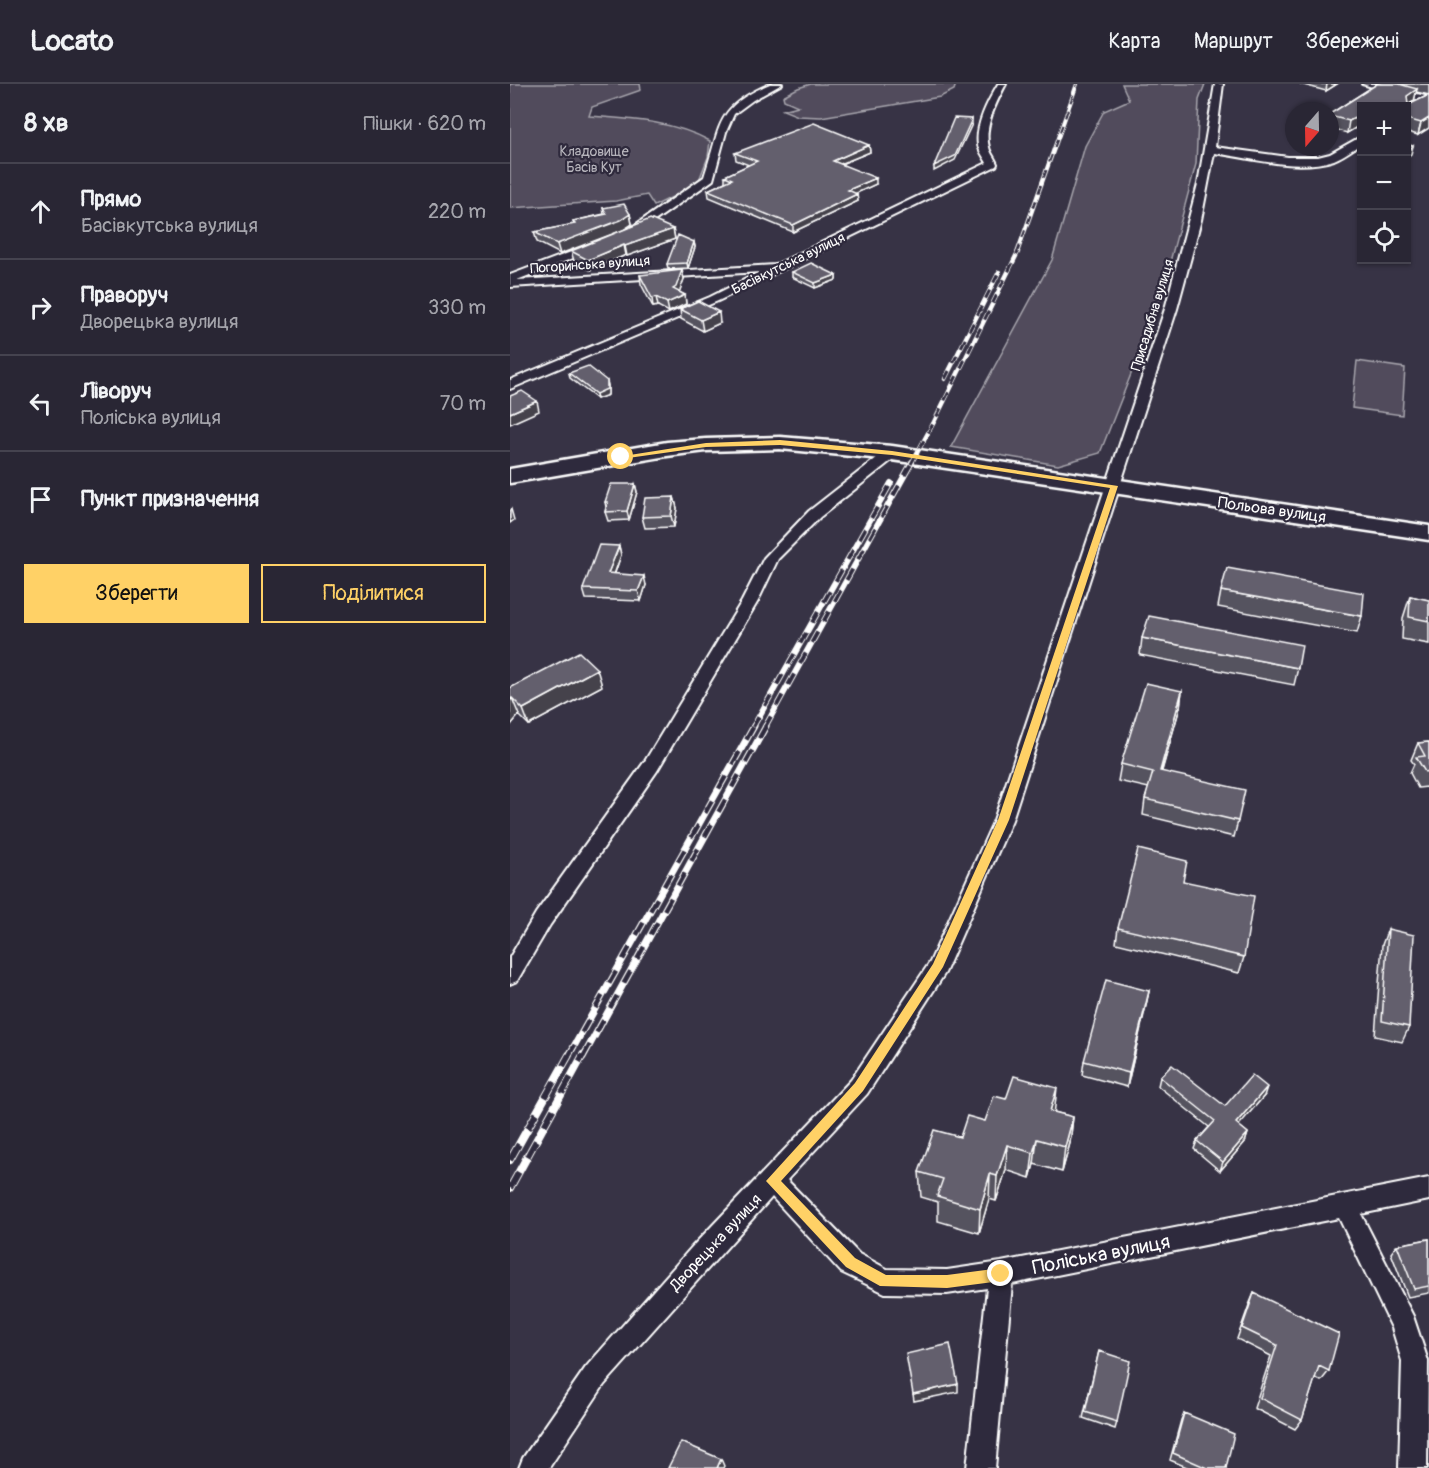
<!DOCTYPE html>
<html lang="uk">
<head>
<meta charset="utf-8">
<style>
  :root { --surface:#292634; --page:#312e3c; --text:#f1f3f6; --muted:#a5a5ac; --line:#45434f; --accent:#ffd166 }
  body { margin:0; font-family:Pangolin,sans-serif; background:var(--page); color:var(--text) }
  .controls { position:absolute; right:18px; top:18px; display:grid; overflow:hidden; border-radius:0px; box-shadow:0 2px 4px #0004 }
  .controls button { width:54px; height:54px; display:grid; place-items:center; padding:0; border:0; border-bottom:2px solid var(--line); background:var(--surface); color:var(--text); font:30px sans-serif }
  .compass { position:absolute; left:775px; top:18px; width:54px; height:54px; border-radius:50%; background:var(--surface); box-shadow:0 2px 4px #0004; rotate:200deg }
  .stop { position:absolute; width:18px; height:18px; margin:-14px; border:4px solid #ffd166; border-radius:50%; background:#fff }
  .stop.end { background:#ffd166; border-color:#fff; box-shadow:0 2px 6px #0008 }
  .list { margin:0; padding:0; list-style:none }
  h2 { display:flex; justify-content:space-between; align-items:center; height:78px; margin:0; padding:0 24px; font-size:26px }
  h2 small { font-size:20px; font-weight:400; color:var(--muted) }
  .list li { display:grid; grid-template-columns:39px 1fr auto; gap:18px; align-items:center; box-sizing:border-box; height:96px; padding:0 24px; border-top:2px solid var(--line) }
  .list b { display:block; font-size:22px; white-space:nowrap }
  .list p { margin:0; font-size:20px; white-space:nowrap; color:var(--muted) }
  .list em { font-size:20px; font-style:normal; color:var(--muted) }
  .actions { display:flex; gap:12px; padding:18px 24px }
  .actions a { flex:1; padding:14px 0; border:2px solid var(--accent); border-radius:0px; text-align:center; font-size:21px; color:var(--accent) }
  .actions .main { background:var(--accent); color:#111 }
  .icon { flex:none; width:33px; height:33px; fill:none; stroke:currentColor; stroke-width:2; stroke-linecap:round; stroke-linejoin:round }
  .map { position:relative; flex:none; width:919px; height:1384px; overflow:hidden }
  header { display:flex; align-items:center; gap:36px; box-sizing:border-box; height:84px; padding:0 30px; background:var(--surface); border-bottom:2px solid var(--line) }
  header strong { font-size:28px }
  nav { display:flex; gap:33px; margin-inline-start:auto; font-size:21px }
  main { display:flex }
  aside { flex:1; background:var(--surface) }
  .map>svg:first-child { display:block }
</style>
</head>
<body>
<header>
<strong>Locato</strong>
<nav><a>Карта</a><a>Маршрут</a><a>Збережені</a></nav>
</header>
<main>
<aside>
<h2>8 хв<small>Пішки · 620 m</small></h2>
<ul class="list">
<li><svg class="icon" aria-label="ahead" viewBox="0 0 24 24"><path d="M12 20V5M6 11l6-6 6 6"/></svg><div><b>Прямо</b><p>Басівкутська вулиця</p></div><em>220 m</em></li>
<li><svg class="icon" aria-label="right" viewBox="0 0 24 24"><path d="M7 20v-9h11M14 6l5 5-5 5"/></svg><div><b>Праворуч</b><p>Дворецька вулиця</p></div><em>330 m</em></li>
<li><svg class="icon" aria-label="left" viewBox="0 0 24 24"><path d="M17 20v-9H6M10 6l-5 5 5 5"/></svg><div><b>Ліворуч</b><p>Поліська вулиця</p></div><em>70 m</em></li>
<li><svg class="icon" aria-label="arrive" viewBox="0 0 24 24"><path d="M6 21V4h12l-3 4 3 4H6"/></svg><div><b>Пункт призначення</b></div></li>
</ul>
<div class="actions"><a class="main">Зберегти</a><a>Поділитися</a></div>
</aside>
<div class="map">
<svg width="919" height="1384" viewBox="0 0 919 1384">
  <rect width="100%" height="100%" fill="#373345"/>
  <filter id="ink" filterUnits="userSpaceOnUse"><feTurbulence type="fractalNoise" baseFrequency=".0167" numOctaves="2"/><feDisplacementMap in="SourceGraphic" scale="12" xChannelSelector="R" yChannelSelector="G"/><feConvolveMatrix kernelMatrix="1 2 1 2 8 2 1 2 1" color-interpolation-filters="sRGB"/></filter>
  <g filter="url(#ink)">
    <path fill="#514c5c" stroke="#a8a6ae" stroke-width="1.5" d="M0,0H130L131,6L82,23L79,32C120,35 164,37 200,57L198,73L187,101L144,122L137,111L106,117L0,124Z
      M301,0H446L444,6L430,13L311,33L288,32L273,26L288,22L274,16L273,12L288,4Z
      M612,0H695L689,16L686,80L649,219L590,369L548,381L441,363L542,176L575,62L594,27L619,16Z
      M847,277L895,284L892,331L842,324Z"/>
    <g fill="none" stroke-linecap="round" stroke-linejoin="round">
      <g stroke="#fff" stroke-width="4">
        <path id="minor" d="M260,0H272L243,16L224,30L216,48L203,96L126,150H118V146L194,93C212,41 204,24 260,0Z
          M488,0H496C487,17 473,43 479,63C480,69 485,74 487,80L486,82L208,217L0,305V296L200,213L250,188L0,203V191L85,159L91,162L89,164L7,196L265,181L477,79C474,73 469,67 468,61C465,41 478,17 488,0Z
          M705,0H713L705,63L778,73H808L820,70L852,52V59C843,65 834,72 824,76C787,88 741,74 704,69L691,136L667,225L502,736L435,889L357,1010L277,1096L349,1170L377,1185L437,1186L491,1178L919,1094V1116L851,1130L903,1232L918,1277L917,1384H889L892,1277L882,1244L829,1134L502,1200L485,1384H457L477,1204L437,1210L375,1209L331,1188L262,1113L94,1301L39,1384H9L13,1374L76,1283L181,1164L341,996L420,878L484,736L655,225L688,100Z
          M852,0H867L919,13V19Z
          M382,365L389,369L387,372L310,433L268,475L248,517L147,687L40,841L7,897L0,900V873L26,829L135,677L232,517L254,474L299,427L377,366Z"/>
      </g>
      <g stroke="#fff" stroke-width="5">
        <path id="primary" d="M270,353L382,362L919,442V456L382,376L270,365L196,367L157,372L0,399V385L157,358L196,355Z"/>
      </g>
      <use href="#minor" fill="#2f2a3d" fill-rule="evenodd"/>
      <use href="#primary" fill="#2f2a3d" fill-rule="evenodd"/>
      <g stroke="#fff" stroke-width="4">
        <path id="rail-far4" d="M507,169L567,0"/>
      </g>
      <g stroke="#fff" stroke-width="4.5">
        <path id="rail-far3" d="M435,295L489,188
          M401,380L424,338L508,168"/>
      </g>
      <g stroke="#fff" stroke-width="6">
        <path id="rail-far2" d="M243,643L381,399
          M255,643L402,378"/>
      </g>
      <g stroke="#fff" stroke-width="7">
        <path id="rail-far1" d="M58,973L244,642
          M73,973L256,642"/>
      </g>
      <g stroke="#fff" stroke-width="8">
        <path id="rail" d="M0,1076L59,971
          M0,1104L73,971"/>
      </g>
      <use href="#rail-far4" stroke="#2f2a3d" stroke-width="2" stroke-dasharray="8" stroke-linecap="butt"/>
      <use href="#rail-far3" stroke="#2f2a3d" stroke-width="3" stroke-dasharray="9" stroke-linecap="butt"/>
      <use href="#rail-far2" stroke="#2f2a3d" stroke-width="4" stroke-dasharray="12" stroke-linecap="butt"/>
      <use href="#rail-far1" stroke="#2f2a3d" stroke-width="4.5" stroke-dasharray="14" stroke-linecap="butt"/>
      <use href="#rail" stroke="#2f2a3d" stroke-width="6" stroke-dasharray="18" stroke-linecap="butt"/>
    </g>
    <path fill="#55525e" stroke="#fff" stroke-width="1.5" d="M790,0H827L816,7Z
      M867,0H919V11L906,8L904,17L898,21L919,11L908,51L897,48V22H852V40L837,49L820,44V30Z
      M359,61L360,68L331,80L366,100L346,109L348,117L283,148L199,113L198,106L215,98V92L239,81L226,76L225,69Z
      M93,124L120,130L122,140L113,146L163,145L165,155L117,172L116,171L80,186L64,177L61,167L113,146L50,170L27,158L24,148L64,140L63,137L94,130Z
      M184,158L185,163L178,184L158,185L157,180Z
      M282,188L326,191V196L305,204L282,193Z
      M130,191L174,195L169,208L175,211L176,220L159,228L148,222L143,223L131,200Z
      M170,225L210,239L193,247L171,235Z
      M59,289L97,297L98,302V311L87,315L60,294Z
      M125,400L127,408L119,436L98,437L95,428L96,423L95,418Z
      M164,413L167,424L164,443L135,444L132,433Z
      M109,462L111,471L105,489L136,501L131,517L76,515L73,505Z
      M711,507L852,532L847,549L708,523Z
      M900,512L919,516V560L892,555L893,534Z
      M632,554L788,584L784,601L630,571Z
      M92,602L19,641L9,631L0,642V604Z
      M672,607L670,623L652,687L728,737L724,753L633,731L635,715L639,704L608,697L611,680Z
      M919,658V707L917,703L908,704L900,689L904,680L901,676L908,659Z
      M673,797L734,873L729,889L606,859L608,844Z
      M878,845L899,943L892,958L865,952L872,861Z
      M639,907L617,1003L572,991L574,977Z
      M650,993L715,1022L754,1012L728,1041L738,1049L735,1058L710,1087L684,1065L687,1057L699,1043L648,1002Z
      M544,1028L563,1033L560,1059L552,1088L524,1080L520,1094L496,1086L486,1117L479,1115L469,1149L428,1137V1118L411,1113L409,1088L450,1053L475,1037Z
      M919,1155V1209L898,1213L881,1169L887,1161Z
      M744,1209L819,1287L811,1297L805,1294L792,1336L785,1345L744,1324L761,1272L727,1255L739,1221Z
      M589,1267L607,1338L605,1345L573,1334Z
      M674,1329L716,1384H679L660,1376L671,1336Z"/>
    <path fill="#45424c" stroke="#fff" stroke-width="1.5" d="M817,0H827L816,7Z
      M907,5L904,17L896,22L897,12Z
      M852,30V40L837,49L839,37Z
      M919,34V44L908,51L911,39Z
      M462,35V40L445,76L424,87V82Z
      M359,61L360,68L323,83V77Z
      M903,62L901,70L897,73V67Z
      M366,94V100L338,113V106Z
      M347,110L348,117L283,148V141Z
      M120,130L122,140L113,146L50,170L47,160Z
      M163,145L165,155L117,172L115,162Z
      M184,158L185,163L178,184L177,179Z
      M114,161L116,171L80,186L78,176Z
      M172,186L174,195L168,212L163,205Z
      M326,191V196L305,204V199Z
      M175,211L176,220L159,228L157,219Z
      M146,213L148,222L143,223L142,214Z
      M209,228L210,239L193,247L191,236Z
      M97,297L98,302V311L87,315L86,310Z
      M27,317L29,327L0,340V329Z
      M125,400L127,408L119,436L117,427Z
      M164,413L167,424L164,443L161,432Z
      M1,425L4,436L0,439V426Z
      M109,462L111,471L101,499L98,489Z
      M134,492L136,501L131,517L128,507Z
      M87,585L92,602L19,641L13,625Z
      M672,607L670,623L647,703L650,687Z
      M2,614L9,631L0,642V617Z
      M639,907L636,922L617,1003L619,989Z
      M757,1003L754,1012L723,1048L726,1039Z
      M547,1004L544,1031L540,1027Z
      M563,1033L560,1059L552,1088L555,1063Z
      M738,1049L735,1058L710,1087L713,1078Z
      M527,1055L524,1080L520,1094L523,1069Z
      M497,1061L496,1086L486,1117L487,1092Z
      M480,1090L479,1115L469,1149L470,1125Z
      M448,1300V1308L404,1317L403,1310Z
      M211,1375L214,1382L213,1384H207Z"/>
    <path fill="#635f6d" stroke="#fff" stroke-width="1.5" d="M867,0H889L907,5L897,12L898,21L919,11V34L911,39L897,35V22H852V30L839,37L820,32V30Z
      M444,34L462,35L445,72L424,82Z
      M304,39L359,61L323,77L366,94L338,106L347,110L283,141L198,106L222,95L215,92L247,77L225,69Z
      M897,60L903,62L897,67Z
      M114,120L120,130L111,136L47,160L24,148L65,140L63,137L97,130L93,124Z
      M140,135L163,145L115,162L114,161L78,176L61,167Z
      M168,151L184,158L177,179L157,180Z
      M301,179L326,191L305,199L282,188Z
      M172,186L166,203L163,205L175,211L157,219L146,213L142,214L130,191Z
      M188,217L209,228L191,236L170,225Z
      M78,282L97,297V305L86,310L59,289Z
      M12,307L27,317L0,329V312Z
      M101,400H125L117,427L95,428L98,418H95Z
      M164,413L161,432L132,433L135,414Z
      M89,461L109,462L98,489L134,492L128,507L73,505Z
      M717,484L854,509L852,532L711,507Z
      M900,512L919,516V537L899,533Z
      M639,532L792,561L788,584L632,554Z
      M69,568L87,585L13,625L2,614L0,617V604Z
      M636,599L672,607L650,687L735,706L728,737L635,715L643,688L611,680Z
      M919,658V687L915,688L906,673L915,672L908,659Z
      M628,765L677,777L673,797L744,812L734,873L608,844Z
      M878,845L904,851L899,943L872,937Z
      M596,896L639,907L619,989L574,977Z
      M662,981L715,1022L742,991L757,1003L726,1039L738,1049L713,1078L687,1057L705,1037L650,993Z
      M504,992L547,1004L540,1027L563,1033L555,1063L527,1055L523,1069L497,1061L487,1092L480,1090L470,1125L427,1112L433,1095L409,1088L424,1046L450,1053L457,1032L475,1037L484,1012L496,1015Z
      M919,1155V1202L904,1205L887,1161Z
      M744,1209L829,1250L819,1287L809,1282L792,1336L750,1314L767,1261L732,1244Z
      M440,1260L448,1300L403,1310L396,1270Z
      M589,1267L620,1277L607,1338L575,1328Z
      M674,1329L724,1350L716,1384H697L663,1369Z
      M171,1358L211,1375L207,1384H158Z"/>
  </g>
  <path fill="#ffd166" d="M270,356L382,367L608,402L499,736L433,883L353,1007L271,1097L345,1174L376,1191H437L491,1184L496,1186L498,1190L496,1195L491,1197L437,1204L370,1202L336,1183L256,1097L345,999L423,880L488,736L600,404L382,371L270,361L196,363L111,375L107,373L196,359Z"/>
  <g text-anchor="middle" stroke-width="4.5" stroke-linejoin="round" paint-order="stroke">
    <g font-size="14" fill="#b9b7be" stroke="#2f2a3d">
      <text x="84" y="72">Кладовище<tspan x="84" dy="16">Басів Кут</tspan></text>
    </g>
    <g font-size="14" fill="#fff" stroke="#2f2a3d">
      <text transform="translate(278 179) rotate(-26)" y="5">Басівкутська вулиця</text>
      <text transform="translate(80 180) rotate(-4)" y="5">Погоринська вулиця</text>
      <text transform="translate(642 231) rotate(-73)" y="5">Присадибна вулиця</text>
    </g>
    <g font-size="16" fill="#fff" stroke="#2f2a3d">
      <text transform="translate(762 425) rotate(8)" y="6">Польова вулиця</text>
      <text transform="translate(205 1158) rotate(-47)" y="6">Дворецька вулиця</text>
    </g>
    <g font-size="20" fill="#fff" stroke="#2f2a3d">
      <text transform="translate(591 1170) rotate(-11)" y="7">Поліська вулиця</text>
    </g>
  </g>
</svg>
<div class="controls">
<button>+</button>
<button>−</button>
<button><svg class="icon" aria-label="locate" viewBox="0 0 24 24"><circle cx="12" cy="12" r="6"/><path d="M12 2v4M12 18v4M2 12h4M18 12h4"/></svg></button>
</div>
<svg class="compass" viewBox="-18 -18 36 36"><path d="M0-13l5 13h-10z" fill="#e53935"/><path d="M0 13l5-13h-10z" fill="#a5a5ac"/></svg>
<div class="stop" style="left:111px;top:373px"></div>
<div class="stop end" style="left:491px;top:1190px"></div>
</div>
</main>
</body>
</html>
